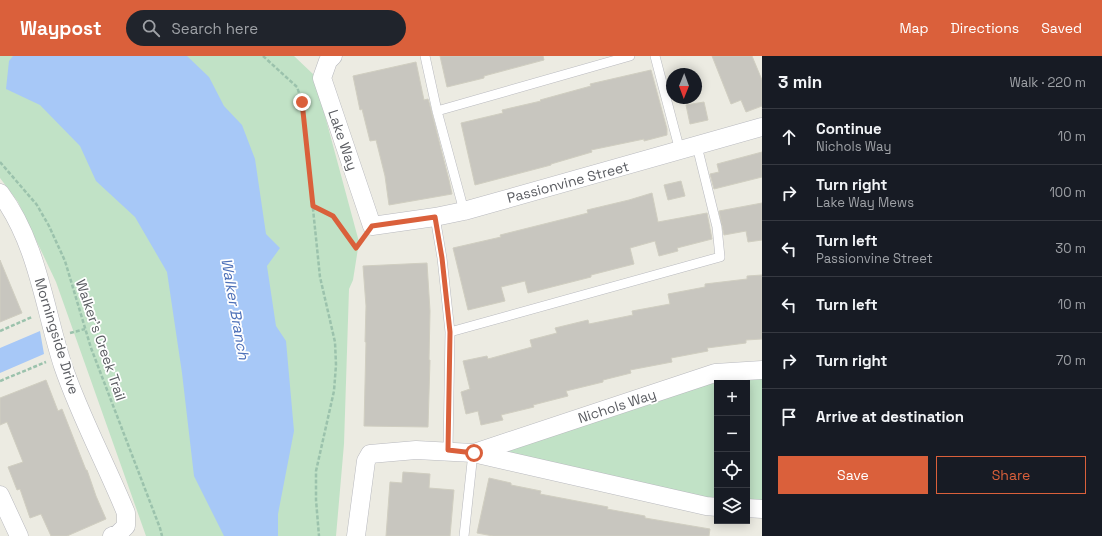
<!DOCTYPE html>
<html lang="en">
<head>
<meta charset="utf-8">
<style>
  :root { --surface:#171b24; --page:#20242c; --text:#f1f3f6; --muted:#9ea1a6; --line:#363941; --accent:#da603b }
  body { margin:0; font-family:"Space Grotesk",sans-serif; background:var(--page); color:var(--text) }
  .controls { position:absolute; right:12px; bottom:12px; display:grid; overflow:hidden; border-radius:0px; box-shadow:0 2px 10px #0003 }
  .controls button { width:36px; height:36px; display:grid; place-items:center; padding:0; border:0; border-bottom:1px solid var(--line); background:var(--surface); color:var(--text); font:20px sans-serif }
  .compass { position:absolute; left:666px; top:12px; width:36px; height:36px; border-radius:50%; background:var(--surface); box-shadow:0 2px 10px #0003; rotate:181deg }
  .stop { position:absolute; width:12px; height:12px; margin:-9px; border:3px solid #da603b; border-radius:50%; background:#fff }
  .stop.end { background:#da603b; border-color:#fff; box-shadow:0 1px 4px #0008 }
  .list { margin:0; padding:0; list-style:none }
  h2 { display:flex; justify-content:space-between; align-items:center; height:52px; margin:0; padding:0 16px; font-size:17px }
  h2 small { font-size:13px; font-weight:400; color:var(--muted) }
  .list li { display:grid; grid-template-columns:26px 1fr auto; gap:12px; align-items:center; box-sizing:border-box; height:56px; padding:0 16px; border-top:1px solid var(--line) }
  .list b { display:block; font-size:15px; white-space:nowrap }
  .list p { margin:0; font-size:13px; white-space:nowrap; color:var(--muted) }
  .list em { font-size:13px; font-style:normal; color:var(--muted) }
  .actions { display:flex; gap:8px; padding:12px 16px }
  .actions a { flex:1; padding:9px 0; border:1px solid var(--accent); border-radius:0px; text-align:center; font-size:14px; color:var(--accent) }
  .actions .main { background:var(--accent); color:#fff }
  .icon { flex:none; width:22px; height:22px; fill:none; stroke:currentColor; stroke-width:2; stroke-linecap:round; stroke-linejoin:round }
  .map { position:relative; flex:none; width:762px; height:480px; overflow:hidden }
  header { display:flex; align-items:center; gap:24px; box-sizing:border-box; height:56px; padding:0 20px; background:var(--accent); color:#fff }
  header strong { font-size:19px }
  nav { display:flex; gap:22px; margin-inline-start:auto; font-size:14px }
  .search { width:280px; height:36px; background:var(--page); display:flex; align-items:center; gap:10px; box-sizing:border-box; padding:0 14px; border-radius:22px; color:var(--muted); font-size:15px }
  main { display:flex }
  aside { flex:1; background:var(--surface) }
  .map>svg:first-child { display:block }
</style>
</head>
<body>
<header>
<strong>Waypost</strong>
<div class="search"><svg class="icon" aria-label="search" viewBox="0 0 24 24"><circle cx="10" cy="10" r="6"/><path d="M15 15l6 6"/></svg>Search here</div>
<nav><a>Map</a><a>Directions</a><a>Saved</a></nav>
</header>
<main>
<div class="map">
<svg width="762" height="480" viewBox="0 0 762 480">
  <rect width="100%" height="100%" fill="#ecebe2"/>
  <path fill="#c1e2c6" d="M0,0H294L314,19L359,186L353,224L349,233L344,388L336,480H146L56,226L18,146L0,122Z
    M762,319V446H747V327H717V444L501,397L671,338L739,321Z"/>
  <path fill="#a7c8f7" d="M13,0H187L209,21L224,50L242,69L255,103L266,178L280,192L267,210L276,270L286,285L294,375L278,458V480H224L194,420L182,317L167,216L135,161L96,125L80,90L40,49L6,33L9,5Z
    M40,275L44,298L0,317V292Z"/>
  <path fill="#c8c6bf" stroke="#d0cec1" d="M440,0H543L544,4L484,20V22L447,31Z
    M712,0H752L762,24V50L746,56L741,44L731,48Z
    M416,6L424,44L428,43L429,46L449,124L452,138L389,149L385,120L376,84L370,85L362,53L360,54L353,20Z
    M651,14L667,73V79L644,85V83L591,94L592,96L551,108V109L475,129L461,67L503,57L502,54L541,45L540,44L591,30L590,28Z
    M704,46L708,64L690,68L686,49Z
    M762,96V121L714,133L710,118L719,116L717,108Z
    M681,125L685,140L668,144L664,129Z
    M652,137L658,166L707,157L712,183L677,192L678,195L659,200L655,185L630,192L634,208L591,219V221L528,237L525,225L501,231L505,245L468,254L453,192L501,181L500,179L588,157L587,154L629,144Z
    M762,147V184L748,186L746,175L724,179L719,155Z
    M0,204L22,257L0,266Z
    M427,207L430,255L429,304H430L428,371L364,370L366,286H365L366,250L363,210Z
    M762,219V283L746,284V287L707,292L708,295L671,302L672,306L630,314L631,317L603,324V326L566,335L568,340L533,349L534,351L501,359L503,364L481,369L478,355L466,358L461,336L470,333L463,305L487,300L488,303L532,291L530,284L557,277L555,272L588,264L589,268L633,259L632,255L670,248L668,238L705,231V228L747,223V220Z
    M46,324L58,355L62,353L86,414H87L96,440L106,463L67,480H51L41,458L30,462L20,433L17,434L8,411L23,406L7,366L0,369V342Z
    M403,416L430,418L429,432L454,434L450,480H386L390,426L402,427Z
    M489,422L511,427V429L541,435L540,438L608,451L607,453L645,460V462L710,473L709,480H493L477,477Z"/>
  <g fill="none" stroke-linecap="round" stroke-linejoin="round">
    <g stroke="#b8b9be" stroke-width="10">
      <path id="service" d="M425,0L437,55L464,155
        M655,0L680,95
        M437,55L630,0
        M435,161L442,202L450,276L448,394
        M450,276L720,201L717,171L697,90
        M464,480L473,397"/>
    </g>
    <g stroke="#b8b9be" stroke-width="19">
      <path id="minor" d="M333,0L328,5L322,22L372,170L435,161L464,155L762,71
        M0,137C38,188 44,252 63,310C80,360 106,408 126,457V470L118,478L112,480
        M474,397L715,317L762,314
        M0,439L19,480
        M747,452L762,453
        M356,480L366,405L370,398L416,394L473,397L706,450L717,451"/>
    </g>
    <path stroke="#9bc2ac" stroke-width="2.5" stroke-dasharray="4 2" stroke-linecap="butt" d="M263,0L297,31L302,46L320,221L335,286L336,309L334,335L316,415V444L319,480
      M0,106L37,149L49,170L65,205L91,292L160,472L162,480
      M313,151L333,161L356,192L363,182
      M0,275L32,261
      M70,277L85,273
      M0,325L46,306"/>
    <use href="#service" stroke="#fff" stroke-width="9"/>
    <use href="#minor" stroke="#fff" stroke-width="18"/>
  </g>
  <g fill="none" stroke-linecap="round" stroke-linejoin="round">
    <path stroke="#da603b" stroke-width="5" d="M302,46L313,150L333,160L356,192L372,170L435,161L442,202L450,276L448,394L474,397"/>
  </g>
  <g text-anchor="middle" stroke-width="3.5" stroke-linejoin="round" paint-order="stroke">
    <g font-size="14" fill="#5b5d62" stroke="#fff">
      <text transform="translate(343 84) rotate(71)" y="5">Lake Way</text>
      <text transform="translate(568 126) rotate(-15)" y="5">Passionvine Street</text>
      <text transform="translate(57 280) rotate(73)" y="5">Morningside Drive</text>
      <text transform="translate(101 284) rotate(71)" y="5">Walker's Creek Trail</text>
      <text transform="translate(617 350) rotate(-18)" y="5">Nichols Way</text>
    </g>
    <g font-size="15" font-style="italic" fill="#4d70b8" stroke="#fff">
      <text transform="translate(235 253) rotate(80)" y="5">Walker Branch</text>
    </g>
  </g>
</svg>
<div class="controls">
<button>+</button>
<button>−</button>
<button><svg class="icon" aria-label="locate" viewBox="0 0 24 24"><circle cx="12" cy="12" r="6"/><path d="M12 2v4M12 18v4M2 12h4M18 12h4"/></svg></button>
<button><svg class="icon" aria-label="layers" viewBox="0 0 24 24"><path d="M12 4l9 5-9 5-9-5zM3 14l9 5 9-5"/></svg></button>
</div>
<svg class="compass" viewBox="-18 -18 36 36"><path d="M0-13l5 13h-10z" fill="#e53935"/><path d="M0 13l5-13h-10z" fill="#9ea1a6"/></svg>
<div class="stop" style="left:474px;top:397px"></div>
<div class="stop end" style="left:302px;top:46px"></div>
</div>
<aside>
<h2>3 min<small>Walk · 220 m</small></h2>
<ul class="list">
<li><svg class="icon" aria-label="ahead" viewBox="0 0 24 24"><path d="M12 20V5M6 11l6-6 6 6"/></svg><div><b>Continue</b><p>Nichols Way</p></div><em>10 m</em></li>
<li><svg class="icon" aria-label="right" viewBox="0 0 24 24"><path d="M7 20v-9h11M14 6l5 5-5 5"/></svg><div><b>Turn right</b><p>Lake Way Mews</p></div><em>100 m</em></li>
<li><svg class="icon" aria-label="left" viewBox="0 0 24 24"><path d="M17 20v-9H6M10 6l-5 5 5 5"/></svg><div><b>Turn left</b><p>Passionvine Street</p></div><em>30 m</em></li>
<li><svg class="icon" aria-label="left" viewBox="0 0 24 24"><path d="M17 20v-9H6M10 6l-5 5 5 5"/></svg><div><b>Turn left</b></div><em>10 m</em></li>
<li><svg class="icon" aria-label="right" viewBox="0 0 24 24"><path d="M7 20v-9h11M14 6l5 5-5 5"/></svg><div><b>Turn right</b></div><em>70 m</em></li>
<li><svg class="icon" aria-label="arrive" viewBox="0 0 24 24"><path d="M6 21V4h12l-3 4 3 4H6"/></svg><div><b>Arrive at destination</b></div></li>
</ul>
<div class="actions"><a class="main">Save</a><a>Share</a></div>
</aside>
</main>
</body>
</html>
